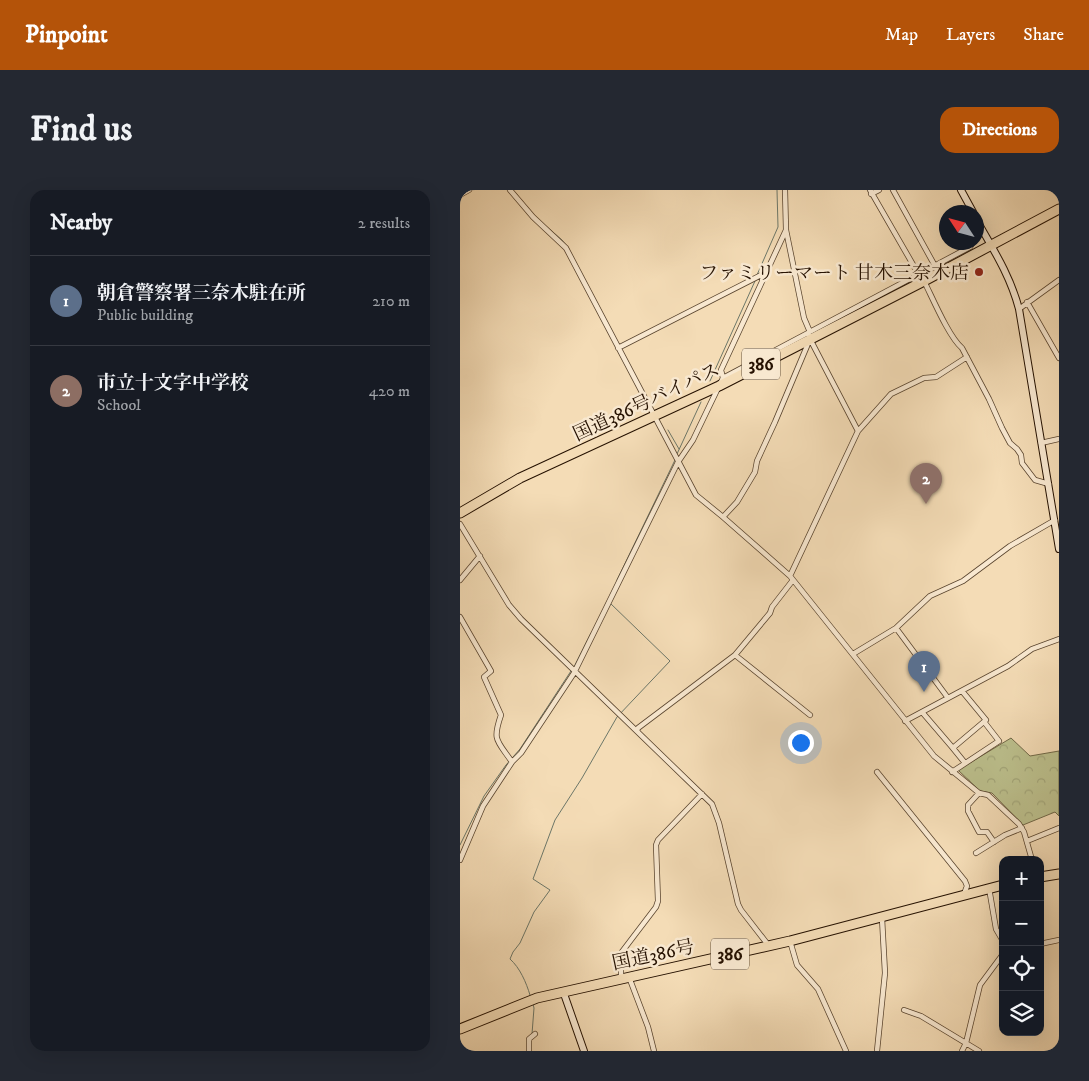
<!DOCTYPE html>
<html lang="en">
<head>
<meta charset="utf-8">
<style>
  :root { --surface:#171b24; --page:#242831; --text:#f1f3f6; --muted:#9ea1a6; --line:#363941; --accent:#b45309 }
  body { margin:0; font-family:"IM FELL DW Pica","Noto Serif JP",serif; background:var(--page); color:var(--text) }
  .controls { position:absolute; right:15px; bottom:15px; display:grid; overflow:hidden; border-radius:10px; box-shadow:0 5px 20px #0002 }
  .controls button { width:45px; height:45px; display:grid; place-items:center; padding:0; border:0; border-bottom:1px solid var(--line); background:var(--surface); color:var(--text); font:25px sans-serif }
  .compass { position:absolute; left:479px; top:15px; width:45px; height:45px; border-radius:50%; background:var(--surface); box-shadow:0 5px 20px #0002; rotate:306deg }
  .you { position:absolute; left:340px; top:552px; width:18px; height:18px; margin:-12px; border:4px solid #fff; border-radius:50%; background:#1a73e8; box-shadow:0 0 0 8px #1a73e833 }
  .badge { display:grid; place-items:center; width:32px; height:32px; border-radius:50%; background:var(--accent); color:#fff; font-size:16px; font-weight:700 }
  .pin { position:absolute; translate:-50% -41px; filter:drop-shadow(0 1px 2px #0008) }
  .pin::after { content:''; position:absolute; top:26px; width:18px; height:15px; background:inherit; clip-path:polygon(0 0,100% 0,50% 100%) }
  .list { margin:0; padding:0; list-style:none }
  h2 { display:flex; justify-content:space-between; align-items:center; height:65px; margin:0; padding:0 20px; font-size:21px }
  h2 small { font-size:16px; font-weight:400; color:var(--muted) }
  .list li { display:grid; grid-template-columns:32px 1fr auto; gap:15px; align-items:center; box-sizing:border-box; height:90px; padding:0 20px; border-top:1px solid var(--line) }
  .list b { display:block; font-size:19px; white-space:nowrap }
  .list p { margin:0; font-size:16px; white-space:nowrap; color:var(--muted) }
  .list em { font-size:16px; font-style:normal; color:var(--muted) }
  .icon { flex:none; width:28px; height:28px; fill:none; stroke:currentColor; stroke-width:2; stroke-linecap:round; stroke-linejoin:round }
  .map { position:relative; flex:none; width:599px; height:861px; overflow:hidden; border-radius:15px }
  header { display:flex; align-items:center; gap:30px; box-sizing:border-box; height:70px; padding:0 25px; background:var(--accent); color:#fff }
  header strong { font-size:24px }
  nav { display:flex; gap:28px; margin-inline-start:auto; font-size:18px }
  .intro { display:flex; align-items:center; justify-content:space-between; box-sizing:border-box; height:120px; padding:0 30px }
  h1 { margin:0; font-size:35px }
  .button { padding:12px 22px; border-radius:15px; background:var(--accent); color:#fff; font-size:18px; font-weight:700 }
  main { display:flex; gap:30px; padding:0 30px }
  aside { flex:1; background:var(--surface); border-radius:15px; box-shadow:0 5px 20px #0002 }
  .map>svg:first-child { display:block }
</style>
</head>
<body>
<header>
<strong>Pinpoint</strong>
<nav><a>Map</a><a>Layers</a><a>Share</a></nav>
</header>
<div class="intro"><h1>Find us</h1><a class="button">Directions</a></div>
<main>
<aside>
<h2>Nearby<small>2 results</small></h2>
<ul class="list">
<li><span class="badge" style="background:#5c6f8a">1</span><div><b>朝倉警察署三奈木駐在所</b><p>Public building</p></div><em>210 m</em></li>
<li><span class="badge" style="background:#8d6e63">2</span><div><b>市立十文字中学校</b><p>School</p></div><em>420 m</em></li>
</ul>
</aside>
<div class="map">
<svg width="599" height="861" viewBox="0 0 599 861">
  <defs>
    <pattern id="forest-crowns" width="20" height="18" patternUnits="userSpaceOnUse" patternTransform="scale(1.25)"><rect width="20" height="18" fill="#bcc08d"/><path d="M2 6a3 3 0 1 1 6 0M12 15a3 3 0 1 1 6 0" fill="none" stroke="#a1a478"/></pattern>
  </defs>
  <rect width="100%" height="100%" fill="#f4dcb6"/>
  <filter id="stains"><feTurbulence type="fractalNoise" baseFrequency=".004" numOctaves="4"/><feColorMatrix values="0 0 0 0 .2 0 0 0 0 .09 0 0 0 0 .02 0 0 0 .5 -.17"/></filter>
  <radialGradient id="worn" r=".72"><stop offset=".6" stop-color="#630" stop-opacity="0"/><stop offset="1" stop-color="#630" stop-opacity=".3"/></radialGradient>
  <path fill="url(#forest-crowns)" stroke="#706847" d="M551,548L570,566L599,561V626L595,622L563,635L532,603L520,601L498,580Z"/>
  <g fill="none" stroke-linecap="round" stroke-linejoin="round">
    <path stroke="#6c7769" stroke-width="1" d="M53,0L69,19
      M87,37L102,50L109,59
      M297,85L318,37L317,0
      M250,191L295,91
      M208,240L219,259
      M217,264L241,212
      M157,390L215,270
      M114,477L131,443
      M0,655L24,606L46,575L60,559L111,481
      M70,805C66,792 60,778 50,769L53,762L60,753L74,722L90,700L73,689L95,630L122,588L157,527L210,471L150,413
      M72,844L74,818L73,814"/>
    <g stroke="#59442e" stroke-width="6">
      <path id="street" d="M50,0L73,27L106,58L236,305L263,327L330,386L474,566L519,603L528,605L559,634L564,642L572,670
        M410,0L459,85
        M433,0L475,76
        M411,4L419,0
        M0,5L9,0
        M516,49L523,41
        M464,91C473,109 489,147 502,158L529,209L542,238L550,253L557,259L561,265L562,273L575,290L589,294
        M567,112L599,168
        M559,119L599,90
        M350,149L398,241
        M158,158L307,82
        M263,188L510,57L513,52
        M581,253L599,249
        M263,327L277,312L295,282L297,271L315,232L350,149V142L344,128L326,40L325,0
        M0,334L49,415L61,429L252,614L259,633L278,714L281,720L309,756
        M330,386L398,241L431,204L464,188L476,187L507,167
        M0,390L20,366
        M0,427L31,481L24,487L41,525C32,551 37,550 52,572
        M436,438L488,508
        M393,464L436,438L470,406L503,391L550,356L595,330
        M275,465L350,525
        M462,522L492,557H494L526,530L502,501
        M445,531L548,476L572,459L599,449
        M177,541L178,538L275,465L310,423L312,417L333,390
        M492,557L505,573
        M417,582L505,691L507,696L504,704
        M492,582L539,551L525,533
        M519,603L508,615V621L519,642H527L534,652
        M567,651L599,638
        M516,663L545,645L562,638
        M0,670L23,616L52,572L61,563L114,483L218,272L233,250L259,196L263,188L261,180L326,40
        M529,698L536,739L543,751
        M330,751L337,775L358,799L386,861
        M580,754L599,750
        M169,787L188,837L194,861
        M161,788V763L196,717L198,711L196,655L198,650L242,604
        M444,820L461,826L519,861
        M69,861V849L75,844
        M417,861L425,783L422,728
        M502,861L506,853L520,795L543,764"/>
    </g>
    <g stroke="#251101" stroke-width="8">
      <path id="secondary" d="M501,0L513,22
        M516,29C533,59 550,85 559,119L599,359
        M103,801L124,861"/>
    </g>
    <g stroke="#251101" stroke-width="11">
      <path id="highway" d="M0,323L60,288L259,196L464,91L599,19
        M580,687L599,684
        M0,839L77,808L330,751L543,695"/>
    </g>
    <use href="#street" stroke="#f8e8d0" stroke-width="4.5"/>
    <use href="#secondary" stroke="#f8e8d0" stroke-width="6"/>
    <use href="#highway" stroke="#f4dcb6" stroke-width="9"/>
  </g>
  <circle fill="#8f2418" stroke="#f8e8d0" stroke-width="2" cx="519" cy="82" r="5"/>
  <g text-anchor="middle" stroke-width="5" stroke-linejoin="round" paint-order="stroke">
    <g fill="#f8e8d0" stroke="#64523f" stroke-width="1">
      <rect x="282" y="158.5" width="38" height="31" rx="4"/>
      <rect x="251" y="748.5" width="38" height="31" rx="4"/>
    </g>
    <g font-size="18" font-weight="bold" fill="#251101">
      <text x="301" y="180">386</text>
      <text x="270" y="770">386</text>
    </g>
    <g font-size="19" fill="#251101" stroke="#f8e8d0" text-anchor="end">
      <text x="509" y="89">ファミリーマート 甘木三奈木店</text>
    </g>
    <g font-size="19" fill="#251101" stroke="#f8e8d0">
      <text transform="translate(186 211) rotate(-25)" y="7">国道386号バイパス</text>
      <text transform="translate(193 764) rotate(-12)" y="7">国道386号</text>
    </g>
  </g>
  <rect width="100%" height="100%" filter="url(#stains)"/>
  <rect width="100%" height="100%" fill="url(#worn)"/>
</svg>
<div class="controls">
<button>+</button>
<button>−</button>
<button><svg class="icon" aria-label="locate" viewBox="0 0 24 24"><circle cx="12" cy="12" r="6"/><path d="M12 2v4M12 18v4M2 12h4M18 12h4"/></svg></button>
<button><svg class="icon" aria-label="layers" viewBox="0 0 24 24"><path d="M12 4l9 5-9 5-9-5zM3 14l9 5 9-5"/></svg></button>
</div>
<svg class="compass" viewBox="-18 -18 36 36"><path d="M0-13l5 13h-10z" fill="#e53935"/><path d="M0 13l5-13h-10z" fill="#9ea1a6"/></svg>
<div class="you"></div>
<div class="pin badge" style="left:464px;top:502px;background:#5c6f8a">1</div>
<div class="pin badge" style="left:466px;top:314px;background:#8d6e63">2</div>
</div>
</main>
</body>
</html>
